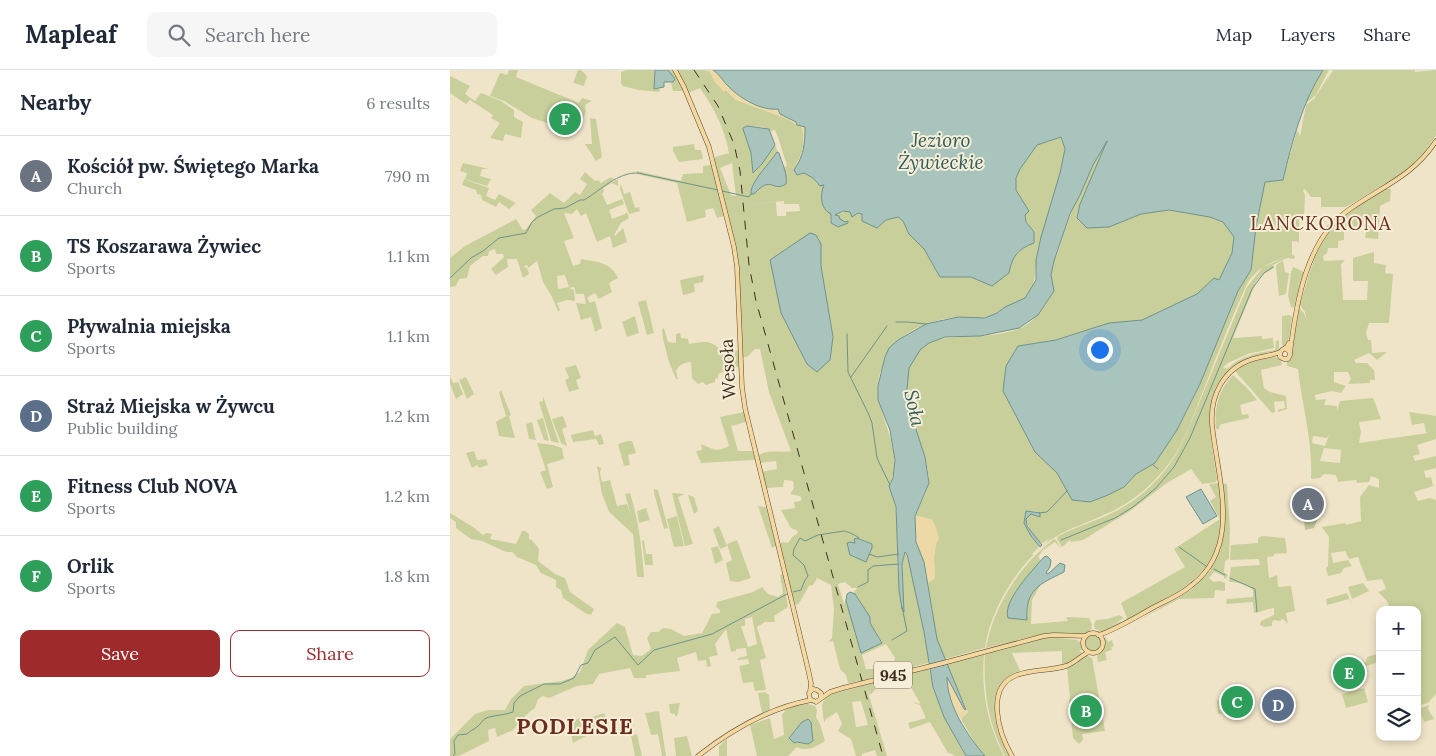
<!DOCTYPE html>
<html lang="en">
<head>
<meta charset="utf-8">
<style>
  :root { --surface:#fff; --page:#f6f6f7; --text:#1f2937; --muted:#747a83; --line:#e0e1e3; --accent:#9e2a2b }
  body { margin:0; font-family:Lora,serif; background:var(--page); color:var(--text) }
  .controls { position:absolute; right:15px; bottom:15px; display:grid; overflow:hidden; border-radius:10px; box-shadow:0 2px 8px #0003 }
  .controls button { width:45px; height:45px; display:grid; place-items:center; padding:0; border:0; border-bottom:1px solid var(--line); background:var(--surface); color:var(--text); font:25px sans-serif }
  .you { position:absolute; left:649px; top:279px; width:18px; height:18px; margin:-12px; border:4px solid #fff; border-radius:50%; background:#1a73e8; box-shadow:0 0 0 8px #1a73e833 }
  .badge { display:grid; place-items:center; width:32px; height:32px; border-radius:50%; background:var(--accent); color:#fff; font-size:16px; font-weight:700 }
  .pin { position:absolute; translate:-50% -50%; border:2px solid #fff; box-shadow:0 1px 5px #0006 }
  .list { margin:0; padding:0; list-style:none }
  h2 { display:flex; justify-content:space-between; align-items:center; height:65px; margin:0; padding:0 20px; font-size:21px }
  h2 small { font-size:16px; font-weight:400; color:var(--muted) }
  .list li { display:grid; grid-template-columns:32px 1fr auto; gap:15px; align-items:center; box-sizing:border-box; height:80px; padding:0 20px; border-top:1px solid var(--line) }
  .list b { display:block; font-size:19px; white-space:nowrap }
  .list p { margin:0; font-size:16px; white-space:nowrap; color:var(--muted) }
  .list em { font-size:16px; font-style:normal; color:var(--muted) }
  .actions { display:flex; gap:10px; padding:15px 20px }
  .actions a { flex:1; padding:11px 0; border:1px solid var(--accent); border-radius:10px; text-align:center; font-size:18px; color:var(--accent) }
  .actions .main { background:var(--accent); color:#fff }
  .icon { flex:none; width:28px; height:28px; fill:none; stroke:currentColor; stroke-width:2; stroke-linecap:round; stroke-linejoin:round }
  .map { position:relative; flex:none; width:986px; height:686px; overflow:hidden }
  header { display:flex; align-items:center; gap:30px; box-sizing:border-box; height:70px; padding:0 25px; background:var(--surface); border-bottom:1px solid var(--line) }
  header strong { font-size:24px }
  nav { display:flex; gap:28px; margin-inline-start:auto; font-size:18px }
  .search { width:350px; height:45px; background:var(--page); display:flex; align-items:center; gap:12px; box-sizing:border-box; padding:0 18px; border-radius:10px; color:var(--muted); font-size:19px }
  main { display:flex }
  aside { flex:1; background:var(--surface) }
  .map>svg:first-child { display:block }
</style>
</head>
<body>
<header>
<strong>Mapleaf</strong>
<div class="search"><svg class="icon" aria-label="search" viewBox="0 0 24 24"><circle cx="10" cy="10" r="6"/><path d="M15 15l6 6"/></svg>Search here</div>
<nav><a>Map</a><a>Layers</a><a>Share</a></nav>
</header>
<main>
<aside>
<h2>Nearby<small>6 results</small></h2>
<ul class="list">
<li><span class="badge" style="background:#6b7280">A</span><div><b>Kościół pw. Świętego Marka</b><p>Church</p></div><em>790 m</em></li>
<li><span class="badge" style="background:#2e9e5b">B</span><div><b>TS Koszarawa Żywiec</b><p>Sports</p></div><em>1.1 km</em></li>
<li><span class="badge" style="background:#2e9e5b">C</span><div><b>Pływalnia miejska</b><p>Sports</p></div><em>1.1 km</em></li>
<li><span class="badge" style="background:#5c6f8a">D</span><div><b>Straż Miejska w Żywcu</b><p>Public building</p></div><em>1.2 km</em></li>
<li><span class="badge" style="background:#2e9e5b">E</span><div><b>Fitness Club NOVA</b><p>Sports</p></div><em>1.2 km</em></li>
<li><span class="badge" style="background:#2e9e5b">F</span><div><b>Orlik</b><p>Sports</p></div><em>1.8 km</em></li>
</ul>
<div class="actions"><a class="main">Save</a><a>Share</a></div>
</aside>
<div class="map">
<svg width="986" height="686" viewBox="0 0 986 686">
  <rect width="100%" height="100%" fill="#f0e4c8"/>
  <path fill="#c9cf9b" fill-rule="evenodd" d="M59,0H68L66,7L129,33L132,28L142,31L136,34L135,38L136,41L128,63L82,48L54,31L40,26L50,3L57,5Z
    M128,0H131L137,6L134,16L123,13Z
    M177,0H205L204,18L210,19L209,22L189,20L173,16L171,14V2Z
    M218,0H223L233,19L232,21H223L221,13L225,9Z
    M225,0H255L257,1L259,0L265,12L276,20L286,30L335,48L351,57C356,69 353,82 347,93H348L344,100L350,105L353,103L363,108L367,114H374L381,144L380,151L390,156L398,151L395,152L384,145C395,141 400,140 412,144V151L427,158L436,150L448,147L453,151L459,164L474,179L490,207H521L542,216L559,203C562,186 568,179 584,173V162L576,152L574,144L579,141L566,120V109L570,99L587,75L611,67C612,70 614,74 614,78C616,90 602,134 597,148C593,161 589,174 587,188C584,203 587,214 576,227C571,233 562,233 556,237C549,240 544,246 536,247C528,249 518,247 509,247C490,248 465,256 450,269C444,274 435,291 432,298C415,337 459,374 439,416C447,433 447,451 447,470C447,493 448,517 453,540L452,494L455,482L457,484L474,562L478,585V593L463,597L465,602L479,599C486,631 499,658 516,686H505L502,684L498,683L480,652L460,659L458,653L476,648L470,635L464,633V632L469,634L470,633L450,599L415,610L398,613L396,605L390,599L383,571L378,572L382,568L384,539L381,515L367,508L363,515L359,516L348,535L345,534L335,504L330,474L332,472L338,473L343,466L347,464L348,461L341,458L331,440L345,438L344,432L350,431L352,429L350,426L340,424L344,418L343,411L334,410L333,417L315,418L310,402L327,399L326,391L310,393L309,385C319,379 331,383 341,381L319,322L310,279H305L297,287H291L286,193L261,84L265,90V87L279,83C275,59 264,38 250,18L238,23ZM297,56L313,57L321,61L325,60C330,71 333,84 337,96L333,97L337,111L324,116L316,114L301,121L307,109L328,82L325,75L316,88L303,99L301,83L293,59ZM282,93L286,126L281,125L270,98ZM334,131V134H349L350,141L336,142V146H327L326,132L300,134ZM371,174V196L383,267L357,294L345,269ZM409,468L420,473L422,479L416,492L408,488L402,487V472L405,473ZM395,512L402,518H407L403,523L420,547V553L432,572L411,583L396,528L394,534L388,514ZM436,574L445,588L441,599H416L412,585Z
    M873,0H879L866,25L856,33L863,16Z
    M883,0H965V2L986,0V65L972,87L964,95L947,107L896,137H871V127H861L855,119L853,120L855,125L854,147L849,149V172L842,171V185L845,186L844,189L837,188L823,195L824,198L812,205L806,212L783,268L812,266V269L823,268L824,278L798,284L778,293L773,297L777,299C790,286 807,283 825,280L826,271L829,270V280C820,287 804,285 793,291C746,316 761,367 767,409L766,412L752,414L741,399L717,413L680,441L633,470L621,472L620,470L612,477L607,469L608,466C628,456 649,450 668,440C698,424 722,397 735,367L797,217L813,197L834,188C817,193 807,199 797,214C779,253 764,294 748,334C740,354 733,375 720,392C703,415 682,433 656,444C640,452 622,457 607,466C572,487 540,538 535,578L495,589L487,569L478,513L485,508L484,487L486,474L474,447L465,446C469,437 479,419 479,411C478,377 446,327 460,296C475,262 500,269 531,266C542,265 557,263 568,259C585,253 595,235 604,221C603,216 601,211 601,206C601,195 607,186 610,176C621,138 639,101 659,67L630,134L659,157L691,144L719,140L760,147L773,152L784,167L782,183L769,210L763,209L747,224L692,250L659,253L606,270L568,276L585,382L607,403L622,430L658,425L674,417L686,404L705,393L727,360L750,314L788,221L801,200L806,157L815,112L833,110L847,60L850,66L856,35L864,29L880,4L873,18ZM577,441L590,443L588,445L581,444L576,449C576,455 584,466 589,472L593,473L601,468L583,485L582,484L589,477L574,453Z
    M0,6L20,16L15,24L25,31L31,23L51,31L64,40V47L73,52L71,68L55,64L53,71L40,68L50,53L41,48L43,45L20,30L16,34L0,23Z
    M140,48L146,49L152,87L146,91L135,74H142Z
    M244,74L245,80H251L253,89L229,92L223,81V77Z
    M260,90H261L274,146L267,148L263,138L255,140L256,147L237,152L227,113L187,104V101L231,111L233,104L253,103V96L260,95Z
    M13,93L39,99H32L30,106L41,109L37,116L15,109L17,103L10,101Z
    M135,102L145,111L148,110L151,113L161,107L163,109L167,107L157,115L168,109V116L162,113L153,118L154,121L152,124L157,135L172,129L174,134L159,140L162,149L175,144L177,142L179,148L171,153L164,165L165,166L173,158L177,172L163,178L160,166L147,172L136,143L131,146L127,139L122,144L114,143L124,168L114,171L123,196L130,194L131,189C147,192 161,192 168,208L159,213L162,222L149,229L145,223L137,228L140,233L145,231L152,258L145,262L141,247L131,250L126,233L136,234L134,224H126L124,217L119,218L124,220L125,231L117,230L107,233L110,240L108,241L102,227L93,212L87,191L78,198L77,195L74,196L75,198H77L79,204L73,208L67,189H57L58,197L46,205L41,199L54,187L53,184H46L45,179L39,181L38,186H33L20,196L17,208L9,209L6,216L0,217V188L15,176L66,149L73,160L76,159L86,146L81,140L100,123L114,133L125,122L130,125L137,114L130,109ZM115,205L119,217L108,219L107,206Z
    M14,109L39,118L36,126L45,130L49,124L66,133L59,139L49,132L46,137L32,130L31,125L27,124L26,120L12,115Z
    M171,114L174,124L180,122L185,138L189,137L190,141L179,144L170,119Z
    M935,119H941L940,131L930,136L928,169L915,168L917,157L894,156V170L888,171V178H878L877,183L873,186L874,191L895,190L891,194L893,230H917L918,211H903V188L924,182V193L936,195L935,203L943,204L939,253H919L916,263L918,270H921L922,283L937,282L927,290L919,283L904,290L906,293H917L924,300L925,310H920V313L898,314L901,309L898,302H884V312L896,316L891,323L882,321L865,325L866,330L876,329L874,335L887,336V341L890,331L923,328L931,349L909,352L911,362L909,373L978,363L976,362L974,353L962,355L959,342L986,346V369L967,375L970,384L963,386L965,391L986,386V398L974,401L976,408L981,407L983,416L964,422L968,431L980,428L986,430V624L978,633L967,636V540H941L937,531L928,522L936,519L932,509L917,511L908,487L899,489L895,481L881,483L883,493L898,490L902,496L894,498L891,503L878,506L876,498L878,496L879,467L872,457L895,453L896,455L911,451L910,427L919,415L929,418V409L921,406L919,412L907,413L906,410L888,412L886,405L874,404L870,408L861,409C863,372 852,335 848,299L837,296V291L841,287L849,238L854,243L857,252L855,242L850,235C858,208 865,177 884,156C898,140 918,130 935,119ZM879,365L875,376L862,373L863,366L877,368ZM874,378L891,380L890,393L870,391Z
    M833,191L835,202L839,203L836,224L829,226L826,197L827,194Z
    M843,197L854,202L844,237H841L838,225L841,203Z
    M254,205L253,212L244,214L245,222L233,225L230,210Z
    M196,230L204,263L197,265L188,232Z
    M838,245L842,246C840,255 841,270 834,277L832,274V246Z
    M185,246L189,263L177,267L172,252Z
    M214,258L218,272L226,273V264L230,263L231,268L238,269L239,274C251,272 262,269 270,280H273L274,277L278,276L283,281L289,280V296L268,304V308L265,309V312L256,315L253,312L248,314L242,308L241,292C233,293 230,294 226,301L228,309H226L219,292L213,269L212,259Z
    M825,287L831,290L832,295L811,300L814,318L820,322L836,326L837,339L828,342V340L835,338L834,331L824,332L825,342L822,343L785,301C798,292 810,289 825,287Z
    M126,295L131,308L126,310L129,319L119,322L115,310L119,308L115,298Z
    M783,305L796,317L807,330L790,335L792,345L798,344L799,348L772,354L770,355L769,359H766C764,338 768,321 783,305Z
    M0,306L3,313L8,312L13,324L6,329L0,314Z
    M16,307L24,324L17,329L9,310Z
    M51,320L61,345L59,346L65,368L49,366L46,352L56,346L49,323Z
    M93,326L109,373L101,371L89,332L93,331Z
    M294,342L296,352L281,356L288,381H303L305,390L251,393L246,381L252,380L251,374C264,379 265,383 279,376L270,347Z
    M113,346L117,357L112,359L117,376L111,373L102,349Z
    M93,348L99,371L94,370L87,350Z
    M82,352L86,370L79,369L76,354Z
    M143,360L145,366L151,364L154,374L149,375L146,369L123,372L121,365Z
    M177,371H182L186,383L178,385L180,395L174,396L168,374Z
    M87,373L103,375L112,378L114,389L97,394L103,417L97,419L90,402L96,400Z
    M24,381L27,390L36,389L38,395L29,398L27,395L22,398L16,383Z
    M147,396L151,398L150,403L152,412L160,410L167,436L177,434L181,446L175,424L180,423C189,452 192,479 194,507H187L183,464L159,442L152,424Z
    M770,413L777,414L780,460L779,489L775,491L774,502L778,505L776,509L774,508V506L764,502L759,508L763,512L770,511L775,513V521L765,520L764,528L729,529L687,551L741,520L761,500L757,497L735,518L673,552L677,548L671,533L735,497L724,479L770,449L760,431L766,427L759,414Z
    M204,419L208,420L218,458L214,459L204,423Z
    M222,423L235,424L228,427L243,474L235,476Z
    M238,425L244,427L248,441L244,444Z
    M308,436L316,437L326,476L322,478Z
    M196,438L200,450L189,453L187,441Z
    M0,443L23,457L33,465L37,463L42,464L40,469L66,474L72,461H75L79,464V469L82,470L89,479L88,491L105,504L115,508L120,522L144,539L141,545L135,543L113,528L111,520L106,517V510L91,503L86,495L67,487L62,482H56L32,471L21,469L6,458V452L0,448Z
    M227,446L234,476L224,477L217,449Z
    M269,456L277,476L270,479L263,459Z
    M812,466L835,468L837,483L824,484V486L817,487L819,508L827,505L828,517L841,516L845,541L836,543L838,554L833,549L830,551L824,550L822,552V556L814,557L810,555L811,551L824,545V538C816,539 811,542 804,543L803,532L776,534L777,529L803,527V520C796,514 788,512 779,512L781,497L810,495L809,489L780,490L781,475L808,473V468Z
    M604,469L606,470L611,478L605,472L593,480L588,487L591,490L560,530L558,548L577,550C577,536 578,521 591,514L582,530L581,554L618,551L616,547L639,548L642,555L641,560L634,565L606,563L593,564L536,578C544,535 569,496 604,469Z
    M194,470L196,484H202L203,495H195L192,471Z
    M287,470L301,508L288,512L280,511L276,493L282,490L277,474Z
    M268,476L273,490L265,494L261,478Z
    M333,504L338,537L324,546L325,552H315L307,557L316,588L310,590L316,620L305,621L303,612L293,613L289,596L299,594L298,589L288,590V588L297,586L296,578L286,579V581L281,582L276,559L265,574L268,585L259,587L261,596L257,597L256,590L248,591L246,582L227,588L230,601L196,605V608H184L180,598L149,604L143,614L127,616L99,628L93,626L88,629L85,638L77,644L63,660L47,667L45,658L38,660L39,671L9,686H0V669L25,644L38,640H55L61,629L74,616L112,611L121,608L130,602L138,580L167,553L175,557L183,585L192,586L201,579L197,568L201,562H208L213,558L221,559L234,566L252,563L262,544L270,543V540L266,537L267,532L303,522L312,517L318,524L328,527L333,523L330,505ZM302,547L307,574L298,577L291,556H295V549Z
    M913,513L919,521L902,529L898,517Z
    M897,523L902,535L899,529L877,535L876,529Z
    M669,545L674,548L662,555L671,551V552L652,563H647L645,561H651L645,559L644,554L646,550L657,549Z
    M635 573a8 8 0 1 1 16 0a8 8 0 1 1-16 0Z
    M655,566L658,572L662,570L664,576L661,577L662,580L655,582L657,590L648,592L647,586L653,577Z
    M594,568H610L628,570L627,573L629,571L631,573L633,580H630L628,585L630,581L632,582L626,589L612,595V581L562,583L570,601C532,612 544,660 559,686H555C538,654 533,620 535,584Z
    M534,584C531,620 537,654 554,686H535L527,676L512,651V648L518,642L496,594Z
    M927,584L929,592L913,597L909,593L916,592L917,587Z
    M635,585L642,588L655,661L632,664L633,670L629,674L623,668L619,630L620,629L617,598L626,594Z
    M434,610L435,614L431,618L428,617L420,625L417,619L437,686H427L425,680L412,684V686H406L401,669L388,661L392,654L387,642L376,649L374,653L372,635L376,626ZM411,631L418,655L406,657L402,632Z
    M914,618L918,632L896,638L892,624Z
    M315,622L319,625L320,639L319,641L312,643L308,623Z
    M777,630L779,638L796,637L794,644H791L792,641L778,640L775,631L769,632V640H776V643L768,644L767,631Z
    M230,633L227,646H225V644L220,643L219,634Z
    M355,633L365,636L367,640L366,647L370,654L375,671C365,677 358,682 347,677L338,686H307L300,655L320,648L324,669L334,665L332,644L335,642L334,640ZM358,649L361,652L363,672C356,675 351,671 344,673L339,668L352,652Z
    M979,635L978,639L984,649L974,652L969,639Z
    M209,641L216,686H212L208,664L201,665L195,643Z
    M154,643L158,657L146,661L142,647Z
    M133,646L136,657L143,655L145,661L123,673L119,654Z
    M187,664L192,686H185L181,666Z
    M237,666L242,686H226L224,668Z
    M277,669V686H269V676Z"/>
  <path fill="#ecd9a5" d="M259,0H263L267,3C283,19 304,41 328,39L330,44L355,57C355,70 354,81 348,93H347C353,82 356,69 351,57L335,48L286,30L276,20L274,22L265,12Z
    M465,446L482,449L486,457L489,468L486,474L484,487L485,508L478,513C473,491 463,470 465,446Z
    M496,604L514,639L518,642L512,647V651C501,634 498,624 496,604Z"/>
  <path fill="#bfc49a" d="M868,427L871,429L870,443L864,458L855,460L852,429Z"/>
  <path fill="#a9c4bc" stroke="#6f938a" d="M205,0H218L225,9L223,12H214V17L204,19Z
    M263,0H873C852,33 842,72 833,110L815,112L806,157L801,200L788,221L750,314L727,360L705,393L686,404L674,417L658,425L640,432L622,430L607,403L585,382L553,321L556,296L568,276L606,270L659,253L692,250L747,224L764,208L769,210L782,183L784,167L773,152L760,147L719,140L691,144L659,157L637,158L627,148L630,134L657,71L643,95L630,125L620,144L604,191L601,205L604,221L588,245L569,258L530,266L495,267L479,273L470,280L459,298L457,319L459,338L475,387L479,413L465,446L466,472L474,492L487,569L516,640L514,639L497,607C497,635 517,665 535,686H516L494,647L483,617L474,562L457,484L455,482L452,494L454,542L452,539L449,520L446,437L439,416L443,408L445,390L440,360L428,330V316L435,287L439,278L448,270L476,254L508,247L535,248L547,243L555,237L575,228L586,210V190L591,167L610,103L615,79L611,67L587,75L570,99L566,108V120L579,141L575,145L576,152L584,162V173C568,179 562,186 559,203L542,216L521,207H490L474,179L459,164L453,151L448,147L436,150L427,158L412,151V144L408,143L402,147L400,142L393,141L385,145L389,146L390,149L395,152L398,151V153L388,157L381,153V144C370,139 370,124 374,115L370,116L363,108L354,103L347,105L344,100C354,86 355,73 355,57L347,55L346,52L330,44L328,39C312,41 291,29 279,17C273,12 270,4 263,0Z
    M297,56L319,59L325,75L312,94L303,103L301,83L293,59V58Z
    M327,82L329,83C332,93 338,105 336,114C322,123 322,104 304,124H301C300,112 320,93 327,82Z
    M360,163L366,165L371,174V196L383,267L380,290L367,302L357,294L331,243L320,190Z
    M751,419L767,446L753,454L736,427Z
    M576,441L590,443V447L581,444L576,449L577,456L592,475L590,477L581,466L574,453Z
    M407,468L422,474V478L416,492L400,485L397,473L400,472L405,473L404,469Z
    M597,486L601,490L600,497L596,503L598,504L610,493L615,495L614,502C590,514 575,519 577,550L558,548C552,531 583,500 594,487Z
    M400,522L405,524L420,547V553L432,573L411,583L396,531L397,524Z
    M358,649L361,652L363,671L358,674L347,672L344,673L339,668L352,652Z"/>
  <g fill="none" stroke-linecap="round" stroke-linejoin="round">
    <path stroke="#6f938a" stroke-width="1" d="M272,121L299,127L301,124
      M0,208L21,188L33,181L49,168L76,163L82,152L88,147L104,139L115,138L130,130H134C151,120 168,102 188,103L268,120
      M446,252H458L476,254
      M397,264L398,302L419,345L422,353L427,388L440,415
      M401,307L437,256
      M703,395L708,399
      M589,443L597,442L617,421
      M611,470L665,448L683,437L706,418L724,397L740,368L802,219L814,203L823,197
      M729,477L756,496
      M419,484L427,487L449,484
      M764,499L775,505
      M780,508L805,519L807,542
      M408,517L418,512V500L423,496L449,494
      M343,522L351,520L355,510L358,506L354,495L343,485L344,479L350,468L355,471L368,465L394,461C397,461 407,466 409,468
      M442,570L457,561L452,537
      M3,686L5,684L4,671L8,665L17,664C20,661 23,660 27,657C32,653 32,649 39,647C47,645 55,645 63,642L64,633L70,626L94,614H110L124,608L131,595L138,593L145,580L165,567L188,595L204,580L262,564L337,524"/>
    <g stroke="#5b4430" stroke-width="5">
      <path id="major" d="M225,0L234,17L259,77L284,177L287,197L292,317L295,338L358,599L361,613L360,622
        M836,279L839,281L840,285L838,289H834L830,287V283L832,280L837,277L839,273
        M840,283C846,234 856,168 900,139C933,116 963,106 986,71
        M633 573a10 10 0 1 1 20 0a10 10 0 1 1-20 0Z
        M648,565C664,561 691,544 706,536C718,530 732,524 742,515C793,475 767,408 762,354C760,325 774,298 803,289C812,286 821,286 830,282
        M493,593L594,566L604,565L636,566
        M371,627V623L367,620L363,619L359,623L360,629L366,632L380,622L393,618
        M248,686C281,660 319,638 361,630
        M562,686C549,664 534,617 567,605C582,599 600,601 616,596C625,593 630,586 639,582"/>
    </g>
    <use href="#major" stroke="#f3d9a0" stroke-width="4"/>
    <path stroke="#3d2e20" stroke-width="1" stroke-dasharray="9 9" stroke-linecap="butt" d="M244,0L268,36L284,74L290,101L299,195L306,231L433,686"/>
    <g stroke="#5b4430" stroke-width="5" stroke-linecap="butt">
      <path id="major-bridge" d="M393,618L493,593"/>
    </g>
    <use href="#major-bridge" stroke="#f3d9a0" stroke-width="4"/>
  </g>
  <g text-anchor="middle" stroke-width="4" stroke-linejoin="round" paint-order="stroke">
    <rect fill="#f7eed8" stroke="#756857" stroke-width="1" x="424" y="591.5" width="38" height="27" rx="4"/>
    <g font-size="16" font-weight="bold" fill="#3d2e20">
      <text x="443" y="611">945</text>
    </g>
    <g font-size="18" fill="#3d2e20" stroke="#f7eed8">
      <text transform="translate(278 299) rotate(-93)" y="6">Wesoła</text>
    </g>
    <g font-size="19" font-style="italic" fill="#2f5d5a" stroke="#f7eed8">
      <text x="491" y="77">Jezioro<tspan x="491" dy="22">Żywieckie</tspan></text>
      <text transform="translate(465 338) rotate(78)" y="7">Soła</text>
    </g>
    <g font-size="19" letter-spacing="1" fill="#6b2e1e" stroke="#f7eed8">
      <text x="871" y="160">LANCKORONA</text>
    </g>
    <g font-size="22" font-weight="bold" letter-spacing="1" fill="#6b2e1e" stroke="#f7eed8">
      <text x="125" y="664">PODLESIE</text>
    </g>
  </g>
</svg>
<div class="controls">
<button>+</button>
<button>−</button>
<button><svg class="icon" aria-label="layers" viewBox="0 0 24 24"><path d="M12 4l9 5-9 5-9-5zM3 14l9 5 9-5"/></svg></button>
</div>
<div class="you"></div>
<div class="pin badge" style="left:858px;top:434px;background:#6b7280">A</div>
<div class="pin badge" style="left:636px;top:641px;background:#2e9e5b">B</div>
<div class="pin badge" style="left:787px;top:632px;background:#2e9e5b">C</div>
<div class="pin badge" style="left:828px;top:635px;background:#5c6f8a">D</div>
<div class="pin badge" style="left:899px;top:603px;background:#2e9e5b">E</div>
<div class="pin badge" style="left:115px;top:49px;background:#2e9e5b">F</div>
</div>
</main>
</body>
</html>
